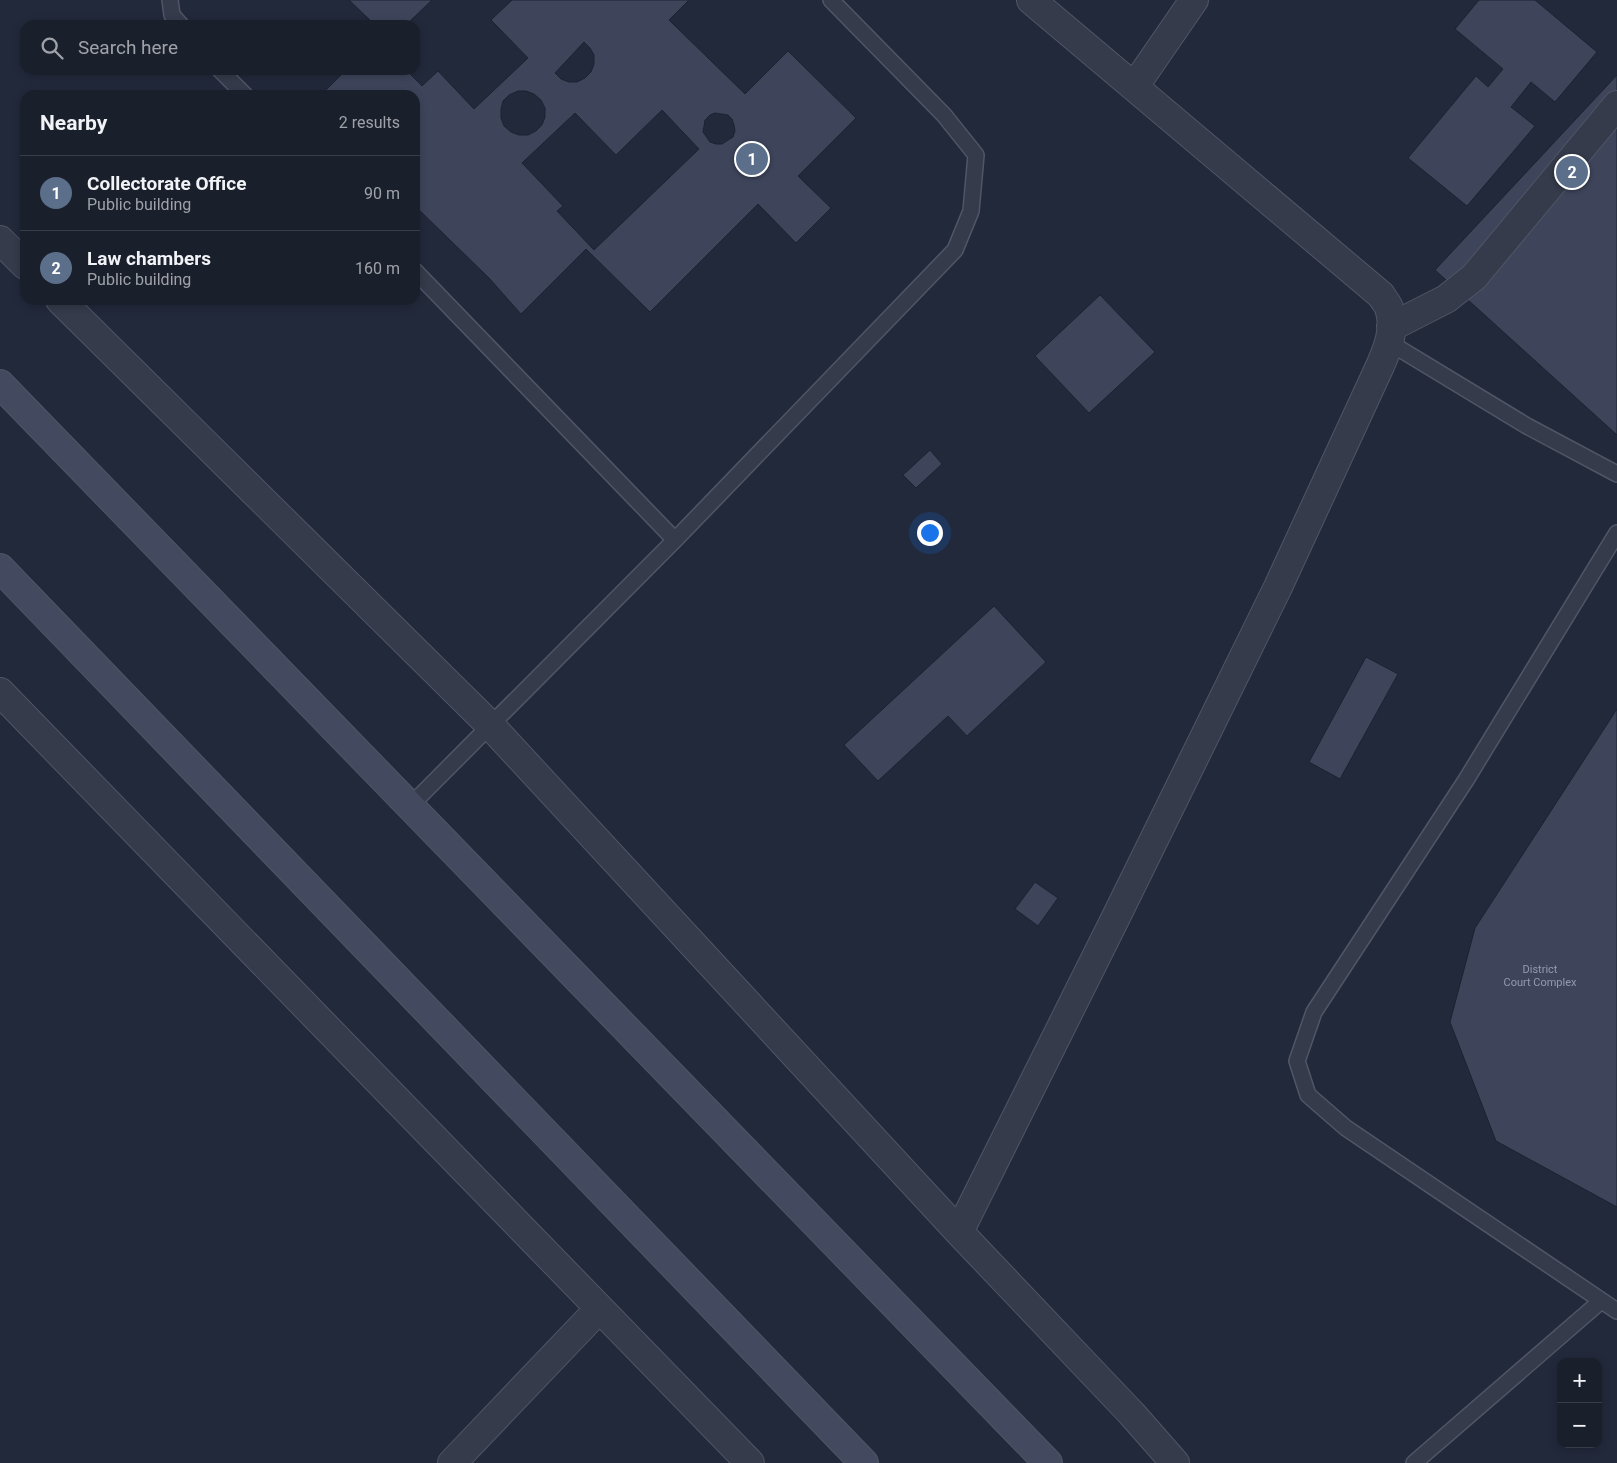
<!DOCTYPE html>
<html lang="en">
<head>
<meta charset="utf-8">
<style>
  :root { --surface:#1a1f2c; --page:#272c38; --text:#f1f3f6; --muted:#9fa2a9; --line:#383d48; --accent:#839ff9 }
  body { margin:0; font-family:Roboto,sans-serif; background:var(--page); color:var(--text) }
  .controls { position:absolute; right:15px; bottom:15px; display:grid; overflow:hidden; border-radius:10px; box-shadow:0 2px 8px #0003 }
  .controls button { width:45px; height:45px; display:grid; place-items:center; padding:0; border:0; border-bottom:1px solid var(--line); background:var(--surface); color:var(--text); font:25px sans-serif }
  .you { position:absolute; left:929px; top:532px; width:18px; height:18px; margin:-12px; border:4px solid #fff; border-radius:50%; background:#1a73e8; box-shadow:0 0 0 8px #1a73e833 }
  .badge { display:grid; place-items:center; width:32px; height:32px; border-radius:50%; background:var(--accent); color:#fff; font-size:16px; font-weight:700 }
  .pin { position:absolute; translate:-50% -50%; border:2px solid #fff; box-shadow:0 1px 5px #0006 }
  .list { margin:0; padding:0; list-style:none }
  h2 { display:flex; justify-content:space-between; align-items:center; height:65px; margin:0; padding:0 20px; font-size:21px }
  h2 small { font-size:16px; font-weight:400; color:var(--muted) }
  .list li { display:grid; grid-template-columns:32px 1fr auto; gap:15px; align-items:center; box-sizing:border-box; height:75px; padding:0 20px; border-top:1px solid var(--line) }
  .list b { display:block; font-size:19px; white-space:nowrap }
  .list p { margin:0; font-size:16px; white-space:nowrap; color:var(--muted) }
  .list em { font-size:16px; font-style:normal; color:var(--muted) }
  .icon { flex:none; width:28px; height:28px; fill:none; stroke:currentColor; stroke-width:2; stroke-linecap:round; stroke-linejoin:round }
  .map { position:relative; flex:none; width:1617px; height:1463px; overflow:hidden }
  .search { position:absolute; background:var(--surface); box-shadow:0 2px 8px #0003; left:20px; top:20px; width:400px; height:55px; display:flex; align-items:center; gap:12px; box-sizing:border-box; padding:0 18px; border-radius:15px; color:var(--muted); font-size:19px }
  .panel { position:absolute; background:var(--surface); box-shadow:0 2px 8px #0003; left:20px; top:90px; width:400px; height:215px; border-radius:15px }
  .map>svg:first-child { display:block }
</style>
</head>
<body>
<div class="map">
<svg width="1617" height="1463" viewBox="0 0 1617 1463">
  <rect width="100%" height="100%" fill="#22293b"/>
  <path fill="#3e455b" stroke="#1d2232" fill-rule="evenodd" d="M349,0H432L406,25H375Z
    M512,0H689L669,20L745,94L788,51L856,118L798,176L831,208L796,243L758,204L650,312L586,249L521,314L489,278L415,206V95H321L346,70H406L422,86L438,71L474,109L528,58L491,20ZM584,42L590,48L594,55V64L591,72L585,78L577,82H569L561,79L555,73ZM518,91H526L534,94L541,100L545,108V117L542,125L536,131L528,135H519L511,132L504,126L501,118V109L503,101L509,95ZM662,110L699,149L594,250L557,211L563,206L522,163L575,113L616,155ZM715,113L728,115L732,119L734,125L735,131L733,137L722,144H716L710,142L703,132L705,120L710,115Z
    M1479,0H1535L1597,52L1555,102L1531,82L1511,107L1535,126L1467,206L1408,158L1476,76L1488,87L1503,69L1455,29Z
    M1617,75V435L1435,270Z
    M1100,295L1155,352L1089,413L1035,356Z
    M930,450L942,464L916,488L903,475Z
    M994,606L1046,662L967,736L948,716L878,781L844,745Z
    M1366,657L1398,674L1340,779L1309,762Z
    M1617,709V1207L1496,1141L1450,1022L1475,928Z
    M1035,882L1058,898L1038,926L1015,909Z"/>
  <g fill="none" stroke-linecap="round" stroke-linejoin="round">
    <g stroke="#505666" stroke-width="18">
      <path id="service" d="M170,0L172,15L181,25
        M220,70L245,95
        M415,271L675,540
        M1390,343L1527,426L1617,474
        M1617,533L1466,780L1314,1012L1297,1061L1308,1095L1346,1128L1617,1311
        M410,806L675,540L955,250L971,211L976,155L944,115L831,0
        M1414,1463L1601,1301"/>
    </g>
    <g stroke="#505666" stroke-width="30">
      <path id="minor" d="M1134,87L1194,0
        M0,240L25,265
        M60,300L490,725L959,1232L1132,1414L1175,1463
        M1391,327L1446,299L1474,277L1617,105
        M0,692L750,1463
        M959,1232L1115,919L1278,587L1380,366C1388,348 1396,328 1389,308C1388,304 1383,299 1381,295L1031,0
        M452,1463L599,1309"/>
    </g>
    <g stroke="#505666" stroke-width="30">
      <path id="secondary" d="M0,384L1048,1463
        M0,568L864,1463"/>
    </g>
    <use href="#service" stroke="#353b4b" stroke-width="15"/>
    <use href="#minor" stroke="#353b4b" stroke-width="28"/>
    <use href="#secondary" stroke="#43495e" stroke-width="28"/>
  </g>
  <g text-anchor="middle" stroke-width="5" stroke-linejoin="round" paint-order="stroke">
    <g font-size="11" fill="#949aac">
      <text x="1540" y="973">District<tspan x="1540" dy="13">Court Complex</tspan></text>
    </g>
  </g>
</svg>
<div class="controls">
<button>+</button>
<button>−</button>
</div>
<div class="you"></div>
<div class="pin badge" style="left:752px;top:159px;background:#5c6f8a">1</div>
<div class="pin badge" style="left:1572px;top:172px;background:#5c6f8a">2</div>
<div class="search"><svg class="icon" aria-label="search" viewBox="0 0 24 24"><circle cx="10" cy="10" r="6"/><path d="M15 15l6 6"/></svg>Search here</div>
<section class="panel">
<h2>Nearby<small>2 results</small></h2>
<ul class="list">
<li><span class="badge" style="background:#5c6f8a">1</span><div><b>Collectorate Office</b><p>Public building</p></div><em>90 m</em></li>
<li><span class="badge" style="background:#5c6f8a">2</span><div><b>Law chambers</b><p>Public building</p></div><em>160 m</em></li>
</ul>
</section>
</div>
</body>
</html>
